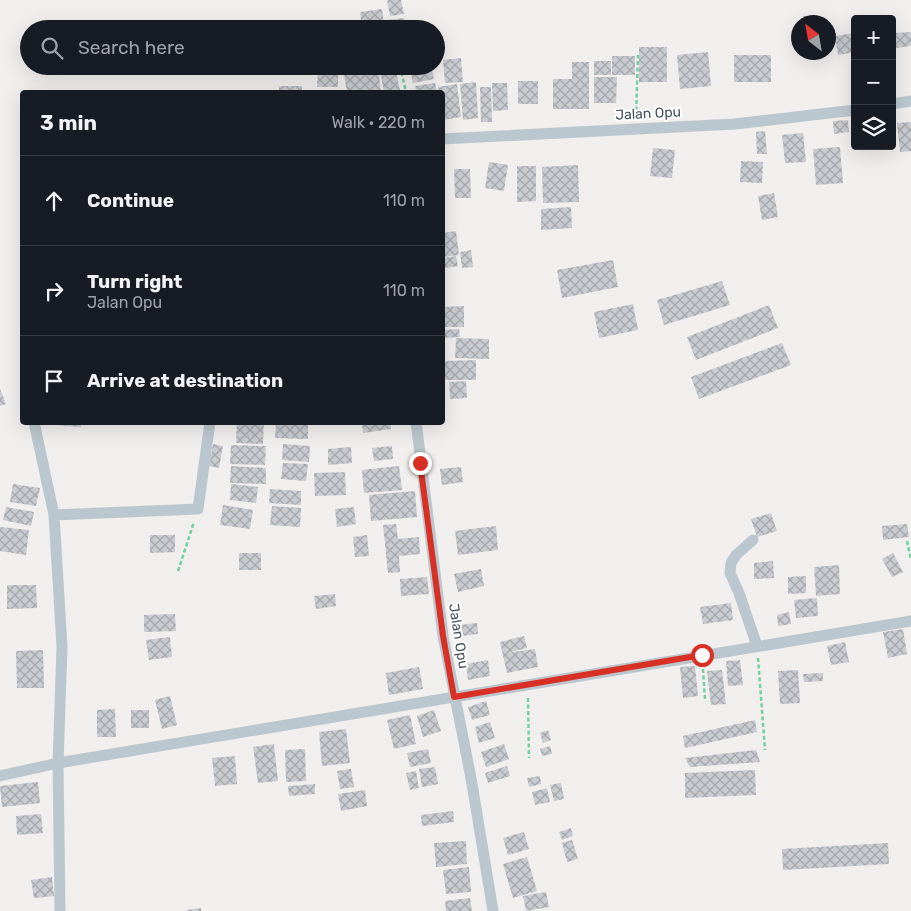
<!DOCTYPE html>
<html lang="en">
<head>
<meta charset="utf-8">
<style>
  :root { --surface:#171b24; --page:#20242c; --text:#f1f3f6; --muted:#9ea1a6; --line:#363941 }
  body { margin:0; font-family:Rubik,sans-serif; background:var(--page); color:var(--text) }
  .controls { position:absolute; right:15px; top:15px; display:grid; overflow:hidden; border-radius:5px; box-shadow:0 5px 20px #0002 }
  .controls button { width:45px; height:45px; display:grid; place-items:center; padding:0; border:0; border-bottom:1px solid var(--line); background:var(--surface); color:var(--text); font:25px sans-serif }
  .compass { position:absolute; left:791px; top:15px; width:45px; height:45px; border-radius:50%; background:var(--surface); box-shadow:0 5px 20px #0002; rotate:329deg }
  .stop { position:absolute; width:15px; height:15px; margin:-11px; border:4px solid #d93025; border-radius:50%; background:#fff }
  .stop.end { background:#d93025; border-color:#fff; box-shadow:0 1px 5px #0008 }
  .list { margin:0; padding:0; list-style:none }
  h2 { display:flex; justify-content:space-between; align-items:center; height:65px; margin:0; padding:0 20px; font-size:21px }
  h2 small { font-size:16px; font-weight:400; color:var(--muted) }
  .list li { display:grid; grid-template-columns:32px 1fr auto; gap:15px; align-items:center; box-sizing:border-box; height:90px; padding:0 20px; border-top:1px solid var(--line) }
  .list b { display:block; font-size:19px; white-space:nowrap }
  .list p { margin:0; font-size:16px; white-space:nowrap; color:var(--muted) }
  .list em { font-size:16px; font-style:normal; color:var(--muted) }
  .icon { flex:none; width:28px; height:28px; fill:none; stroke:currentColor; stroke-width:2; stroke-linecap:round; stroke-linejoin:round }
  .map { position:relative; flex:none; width:911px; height:911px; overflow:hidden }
  .search { position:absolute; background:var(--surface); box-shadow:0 5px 20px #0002; left:20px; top:20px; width:425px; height:55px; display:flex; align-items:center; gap:12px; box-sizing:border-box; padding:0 18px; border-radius:28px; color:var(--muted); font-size:19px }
  .panel { position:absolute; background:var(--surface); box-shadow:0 5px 20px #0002; left:20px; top:90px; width:425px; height:335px; border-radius:5px }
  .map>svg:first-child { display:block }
</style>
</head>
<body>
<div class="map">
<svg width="911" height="911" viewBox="0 0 911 911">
  <defs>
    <pattern id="building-cross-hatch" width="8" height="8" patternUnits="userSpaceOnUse" patternTransform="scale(1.25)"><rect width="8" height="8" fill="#c8ccd1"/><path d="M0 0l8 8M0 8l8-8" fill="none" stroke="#a4a8ad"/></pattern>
  </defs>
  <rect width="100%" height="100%" fill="#f1eeee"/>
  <path fill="url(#building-cross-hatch)" d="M387,0H401L404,14L390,16Z
    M382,9L385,29H362L360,12Z
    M404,18L405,29H388L387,20Z
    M911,32V46L896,48L895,33Z
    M854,33L855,52L838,55L835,36Z
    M639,47H667V82H639Z
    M708,52L711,86L680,89L677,55Z
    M734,55H771V82H734Z
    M612,56H635V75H612Z
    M461,58L463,82L445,83L443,60Z
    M594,61H611V75H594Z
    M572,62H589V109H553V79H572Z
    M409,66H431L434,79L413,83Z
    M395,68L400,90L384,92L380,71Z
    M378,69L381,92H347L344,74Z
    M318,70H338V87H317Z
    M594,77H617L616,103H594Z
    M518,81H538V104H518Z
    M476,82L478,118L463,120L460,84Z
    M435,83L437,92H416L415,86Z
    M492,83H507L508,110L493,111Z
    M457,84L461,117L443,120L442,92H439L438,87Z
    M279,86H302V92H279Z
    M480,87H491L492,122H481Z
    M848,120L849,132L834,134L833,121Z
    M911,122V151L900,152L897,123Z
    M765,131L767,154H757L756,132Z
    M803,133L806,162L785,163L782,135Z
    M840,147L843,183L816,185L813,149Z
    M653,148L675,150L672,178L650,176Z
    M741,161L763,162L762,183L740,182Z
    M489,162L508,165L504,191L485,188Z
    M578,165L579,202L543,203L542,167Z
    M517,166H536V201L517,202Z
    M454,169H470L471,198H455Z
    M774,193L778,217L762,220L758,196Z
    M571,207L572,228L541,230V209Z
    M456,231L459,255L442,257V233Z
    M471,250L473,267L462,268L460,252Z
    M456,256L458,266L445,268L444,258Z
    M613,260L618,287L562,298L557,270Z
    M722,281L730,305L664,325L657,300Z
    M633,304L638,330L599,338L594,312Z
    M769,305L778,328L696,360L687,337Z
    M464,306V327H442V307Z
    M459,329L460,337L442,338V330Z
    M456,338L489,339V359L455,358Z
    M782,343L791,365L699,399L691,377Z
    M476,360V380H445V361Z
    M466,381L467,398L450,399L449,382Z
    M442,388H444L445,406H442Z
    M0,389L6,404L0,406Z
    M55,422H81V427L55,425Z
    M237,422H264L263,444L236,443Z
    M276,422H308V439L275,438Z
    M362,422H391V429L363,433Z
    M213,444L223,446L219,468L209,466Z
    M283,444L310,446L309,462L282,460Z
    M231,445L266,446L265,465L230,464Z
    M392,446L393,459L374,461L372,448Z
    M351,447L352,463L328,465V449Z
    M283,463L308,464L306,481L281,479Z
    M231,466L266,468V484L230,483Z
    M399,466L402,490L364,493L362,470Z
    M461,467L463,482L442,485L440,469Z
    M345,472L346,495L315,496L314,473Z
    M13,484L40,488L36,506L10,502Z
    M231,484L258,487L256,503L230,500Z
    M270,489L301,491V505L269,503Z
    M415,491L417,517L371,521L369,495Z
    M223,505L253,510L250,529L220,525Z
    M272,506L301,508L300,527L270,525Z
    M6,507L34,512L31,526L3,520Z
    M354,507L356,524L337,527L335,509Z
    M771,513L777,531L757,537L751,519Z
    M396,524L398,539L419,537L420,554L399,556L400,572L388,573L383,525Z
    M907,524L909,537L883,540L882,526Z
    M496,526L498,550L458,555L455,531Z
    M0,527L29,530L26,555L0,551Z
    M150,535H175V552L150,553Z
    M367,535L369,556L355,557L353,537Z
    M239,553H261V570H239Z
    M893,553L903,572L892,577L882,559Z
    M773,561L774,578L754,579V563Z
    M839,565L840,594L816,596L814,567Z
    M481,569L484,586L458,592L454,574Z
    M806,576V593L788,594V577Z
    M427,577L429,594L401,596L400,579Z
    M7,585H36L37,608L7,609Z
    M335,594L336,606L316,609L314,596Z
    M817,598L818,616L796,618L794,600Z
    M731,603L733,620L703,624L700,607Z
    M789,612L791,624L778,626L777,615Z
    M175,614L176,631L144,632V615Z
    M477,623L478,634L462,636L461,625Z
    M903,629L907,654L888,658L883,632Z
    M524,636L527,648L507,653L535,649L538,667L507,673L500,642Z
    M170,637L172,657L149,660L146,640Z
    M845,642L849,662L831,665L827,646Z
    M43,650L44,688H17L16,651Z
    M488,660L490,676L468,680L466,664Z
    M740,660L743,685L728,686L726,661Z
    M695,666L698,696L683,698L680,667Z
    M419,667L423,689L389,695L386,673Z
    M722,670L726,704L711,705L707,671Z
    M798,670L800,703L780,704L778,671Z
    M823,673V681L804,682L803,674Z
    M170,696L177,725L162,729L155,700Z
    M486,701L490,715L472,720L468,707Z
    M115,709L116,737H97V710Z
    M131,710H149V728H131Z
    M434,710L441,731L423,737L417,716Z
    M410,715L416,744L394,749L387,720Z
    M755,720L757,732L685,748L683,736Z
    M490,722L495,738L479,743L475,727Z
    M346,729L350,763L322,766L319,732Z
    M548,730L551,740L543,743L540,733Z
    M274,744L278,781L258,783L253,747Z
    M504,744L509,759L486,767L481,752Z
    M550,746L552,754L542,756L540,749Z
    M305,749L306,781L286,782L285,750Z
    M428,749L431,763L410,767L407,753Z
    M756,750L760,762L690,767L685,758Z
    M235,756L237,784L215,786L212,758Z
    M507,766L510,776L488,783L485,773Z
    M435,767L438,784L422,787L419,769Z
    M351,769L354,787L340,789L337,771Z
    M755,770L756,795L685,798V773Z
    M416,771L419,788L410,790L406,773Z
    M540,776L541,784L529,787L527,778Z
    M38,782L40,803L2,807L0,786Z
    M561,783L564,799L554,801L550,785Z
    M315,784V794L289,796L288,786Z
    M547,788L550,802L535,805L532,792Z
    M365,790L367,806L341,811L338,794Z
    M453,811L454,822L422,826L421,815Z
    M41,814L43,833L17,835L16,816Z
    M571,828L573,836L562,840L559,832Z
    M524,832L529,849L508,855L503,838Z
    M572,840L578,859L567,862L562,843Z
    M466,841L467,864L436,867L434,843Z
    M888,843L889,864L783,870L782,849Z
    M527,857L537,891L513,898L503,864Z
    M469,867L471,892L446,894L443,870Z
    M52,877L54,896L34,898L31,880Z
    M546,892L549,907L526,911L523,896Z
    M470,898L472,911H446L445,901Z
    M201,908V911H187V910Z"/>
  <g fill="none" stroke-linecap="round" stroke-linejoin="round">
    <path stroke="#70d19d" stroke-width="2.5" stroke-dasharray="4 2.5" stroke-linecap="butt" d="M400,66L406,92
      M636,117L638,55
      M907,541L911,560
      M178,571L194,522
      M758,658L765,750
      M703,669L705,700
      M528,698L529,758"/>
    <path stroke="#bbc7ce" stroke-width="11" d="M892,104L911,101
      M442,139L735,124L855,110
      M34,422L54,515L62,647L58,763L60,911
      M416,422L443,636L471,778L493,911
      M54,515L198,509L210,422
      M753,540L736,555L731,563L730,573L739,593L757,646
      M0,776L58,763L911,621"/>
  </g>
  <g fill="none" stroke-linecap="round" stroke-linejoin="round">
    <path stroke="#d93025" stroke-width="6" d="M420,463L443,636L454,697L702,655"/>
  </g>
  <g text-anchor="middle" stroke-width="4" stroke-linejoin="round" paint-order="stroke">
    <g font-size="14" fill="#45535d" stroke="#fff">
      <text transform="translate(648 113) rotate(-3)" y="5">Jalan Opu</text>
      <text transform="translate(459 636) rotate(81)" y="5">Jalan Opu</text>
    </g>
  </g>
</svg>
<div class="controls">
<button>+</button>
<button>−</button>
<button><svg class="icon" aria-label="layers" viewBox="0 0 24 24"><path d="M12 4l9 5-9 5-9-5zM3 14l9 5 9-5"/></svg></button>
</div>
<svg class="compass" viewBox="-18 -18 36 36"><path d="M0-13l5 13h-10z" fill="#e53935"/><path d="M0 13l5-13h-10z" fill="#9ea1a6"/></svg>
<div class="stop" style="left:702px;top:655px"></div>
<div class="stop end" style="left:420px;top:463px"></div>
<div class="search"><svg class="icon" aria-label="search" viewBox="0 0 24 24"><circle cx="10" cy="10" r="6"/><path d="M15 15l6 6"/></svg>Search here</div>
<section class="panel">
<h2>3 min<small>Walk · 220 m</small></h2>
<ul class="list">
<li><svg class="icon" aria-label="ahead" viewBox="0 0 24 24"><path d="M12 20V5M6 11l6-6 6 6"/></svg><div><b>Continue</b></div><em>110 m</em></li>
<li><svg class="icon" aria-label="right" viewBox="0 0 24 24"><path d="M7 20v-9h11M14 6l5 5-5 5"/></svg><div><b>Turn right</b><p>Jalan Opu</p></div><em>110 m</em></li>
<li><svg class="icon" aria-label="arrive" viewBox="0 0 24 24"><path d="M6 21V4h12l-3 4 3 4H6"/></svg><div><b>Arrive at destination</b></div></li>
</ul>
</section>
</div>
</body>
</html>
